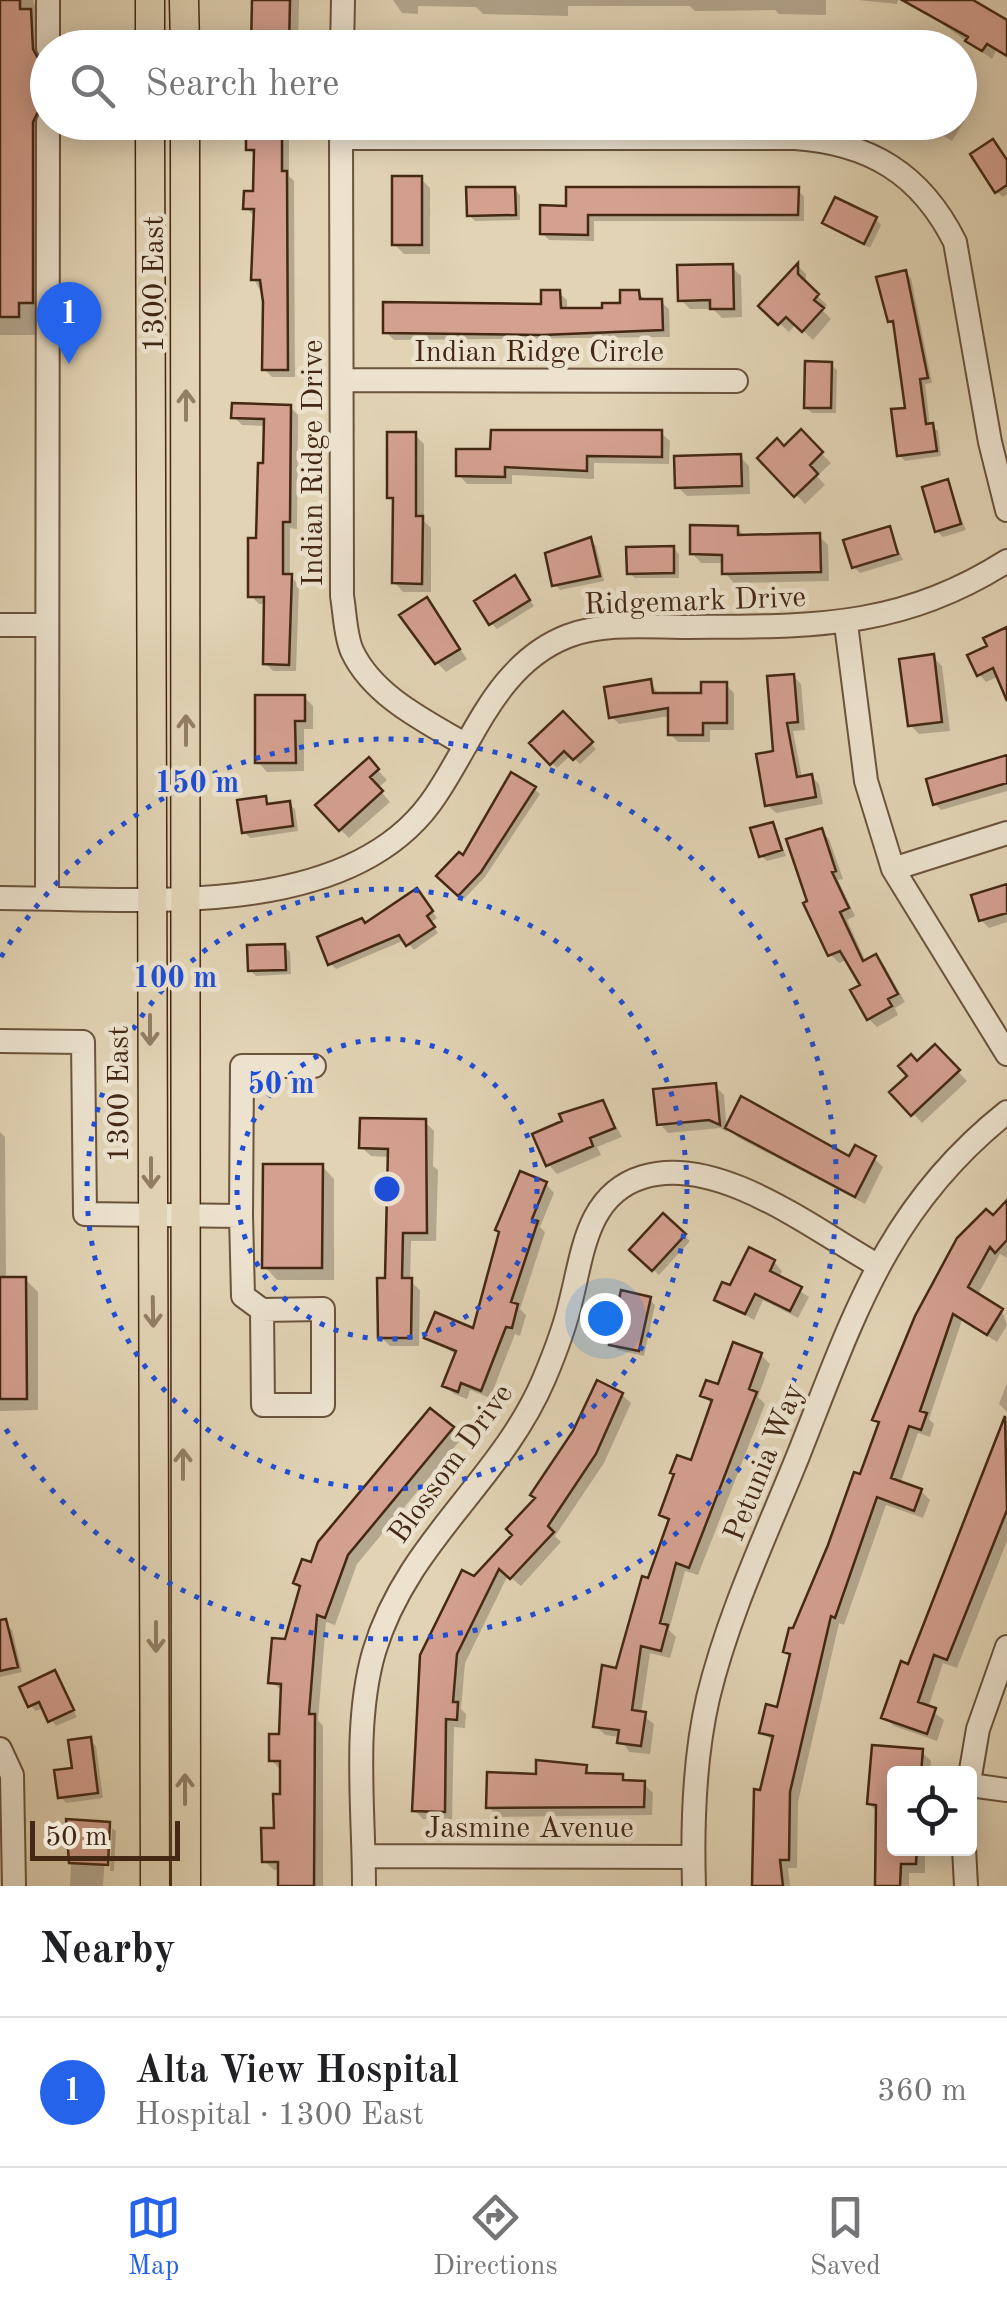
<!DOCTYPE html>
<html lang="en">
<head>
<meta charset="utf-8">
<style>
  :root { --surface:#fff; --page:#f2f2f2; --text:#202124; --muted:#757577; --line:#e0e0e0; --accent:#2563eb }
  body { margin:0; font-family:"Old Standard TT",serif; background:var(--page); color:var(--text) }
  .controls { position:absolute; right:30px; bottom:30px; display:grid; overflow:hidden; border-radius:10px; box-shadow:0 5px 25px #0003 }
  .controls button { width:90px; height:90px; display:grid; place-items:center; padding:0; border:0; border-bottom:2px solid var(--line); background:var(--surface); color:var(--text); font:50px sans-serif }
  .scale { position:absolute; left:30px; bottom:25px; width:150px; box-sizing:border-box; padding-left:10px; border:5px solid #442814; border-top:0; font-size:28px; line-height:35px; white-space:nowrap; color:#442814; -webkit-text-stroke:8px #ece2ce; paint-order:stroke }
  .you { position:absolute; left:605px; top:1318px; width:35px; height:35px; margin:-25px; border:8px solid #fff; border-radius:50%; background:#1a73e8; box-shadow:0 0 0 15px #1a73e833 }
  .badge { display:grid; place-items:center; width:65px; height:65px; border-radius:50%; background:var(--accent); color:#fff; font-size:32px; font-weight:700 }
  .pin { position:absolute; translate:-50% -82px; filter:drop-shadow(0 2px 5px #0008) }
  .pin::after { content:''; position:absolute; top:52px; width:35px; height:30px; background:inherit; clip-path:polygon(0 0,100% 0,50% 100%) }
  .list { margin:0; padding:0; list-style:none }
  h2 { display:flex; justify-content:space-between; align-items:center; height:130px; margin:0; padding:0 40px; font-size:42px }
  h2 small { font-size:32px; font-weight:400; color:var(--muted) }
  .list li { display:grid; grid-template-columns:65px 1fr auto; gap:30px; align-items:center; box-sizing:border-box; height:150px; padding:0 40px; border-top:2px solid var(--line) }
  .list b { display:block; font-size:38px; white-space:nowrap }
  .list p { margin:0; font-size:32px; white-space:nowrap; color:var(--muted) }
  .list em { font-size:32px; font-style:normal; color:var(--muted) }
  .icon { flex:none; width:55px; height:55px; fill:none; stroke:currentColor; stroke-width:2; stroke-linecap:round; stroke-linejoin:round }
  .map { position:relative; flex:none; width:1007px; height:1886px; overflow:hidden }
  .search { position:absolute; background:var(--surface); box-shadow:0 5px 25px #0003; left:30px; right:30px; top:30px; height:110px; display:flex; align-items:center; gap:25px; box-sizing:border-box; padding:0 35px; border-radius:55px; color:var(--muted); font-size:38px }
  .sheet { height:280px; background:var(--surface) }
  nav { display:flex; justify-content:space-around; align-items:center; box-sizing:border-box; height:140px; border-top:2px solid var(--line); background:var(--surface); font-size:28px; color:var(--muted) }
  nav a { display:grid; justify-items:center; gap:5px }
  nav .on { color:var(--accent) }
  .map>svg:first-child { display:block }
</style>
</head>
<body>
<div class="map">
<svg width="1007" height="1886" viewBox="0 0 1007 1886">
  <rect width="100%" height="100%" fill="#e1d3b4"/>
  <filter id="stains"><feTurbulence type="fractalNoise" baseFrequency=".002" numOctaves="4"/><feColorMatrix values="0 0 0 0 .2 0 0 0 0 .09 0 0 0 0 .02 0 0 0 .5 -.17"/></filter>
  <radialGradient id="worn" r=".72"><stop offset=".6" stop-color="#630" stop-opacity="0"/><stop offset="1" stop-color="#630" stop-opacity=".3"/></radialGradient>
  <path fill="#0003" d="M0,0H33L48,48L37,335H0Z
    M256,0H299L298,48H240L242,35H253Z
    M393,0H826V15L779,14L775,10L695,11L690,6H568V16L483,14L476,7L418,6V14L402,13Z
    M858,0H898L897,4Z
    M908,0H961L1007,25V57L996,51L992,59Z
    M577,42H592L598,48H576Z
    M960,117L964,122L952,141L921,122H960Z
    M249,122H289V176L294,181L295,377H272L264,369L266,302L254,279V216L246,208L256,194V157L249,149Z
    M973,155L1007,161V194L1003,197L997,192Z
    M421,179L430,188V254H404L394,244Z
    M514,189L520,195V220L475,221L469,215Z
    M798,190L804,197V221H594V241L549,240L542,233L543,208Z
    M876,219L881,225L870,248L825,223Z
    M798,266L806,274V285L827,305L822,310L831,319L813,340L796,324L789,332L761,306Z
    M732,267L741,276L742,317L722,318L713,309H690L681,300Z
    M905,273L911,278L932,383L925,384L930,426L938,431L941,456L905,461L899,455L908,410L897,328L890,321Z
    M559,293L567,300V310L623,305L638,293L648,302H661L669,309L670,337L394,340L386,332L544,306Z
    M831,364L837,370L836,413H812L806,407Z
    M290,407L298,415L297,529L290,528V576L299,585L296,671H273L265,663L266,604H259L251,596L266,426L242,425L234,417Z
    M661,433L670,441L669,464L594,463V479L512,475V484H467L459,475L493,452Z
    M801,433L831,463L817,476L825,485L805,504L760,458L784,449Z
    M415,435L424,444V521L431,528V592H403L394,582L395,504L389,497Z
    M740,457L749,466L750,494L687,496L678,487Z
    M947,482L966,530L943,537L937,531Z
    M737,528L747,538L819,536L828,545L829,581L734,583L725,573V563H701L692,553Z
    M889,529L903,560L860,573L854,567Z
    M591,540L596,546L604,581L560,590L555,584Z
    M673,548L679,554V578H635L629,573Z
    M520,584L534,606L497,629L491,623Z
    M427,600L467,659L446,672L422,647L402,616Z
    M1007,630V682L999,676L986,682L979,674L990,647Z
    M933,657L942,666L950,731L919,734L910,725Z
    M793,676L801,684L805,730L793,731L802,778L811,776L819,784L823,804L776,813L768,805Z
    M650,682L659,695L703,696L726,685L734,693V730H710V742H678L670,734V716L619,724L611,716Z
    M304,697L313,706V729H304V771L267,772L258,762Z
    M563,714L596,749L580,764L571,755L557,768L532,743Z
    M1007,758V791L941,810L935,804Z
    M369,761L387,780L378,788L390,802L349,838L340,829Z
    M534,789L540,794L485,877L464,899L440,876Z
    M265,799L272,806L289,804L295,809L298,831L250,838L244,832Z
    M773,824L786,856L767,861L761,856Z
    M821,831L829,839L843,879L838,880L855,916L847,920L866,962L876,957L884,965L905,1002L895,1008L898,1015L877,1027L869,1019L863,986L848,959L839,963L831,955Z
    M1007,887V922L989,928L981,920Z
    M422,897L437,918L431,922L438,933L414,950L405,940L336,969L331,964L366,925Z
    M284,946L290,952L291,974L256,976L250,970Z
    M935,1047L967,1081L922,1123L893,1092Z
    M715,1086L724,1095L727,1132L720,1128L668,1133L659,1123Z
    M603,1103L622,1137L597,1147L601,1155L557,1174L548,1164Z
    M425,1122L434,1131L433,1166L438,1170L436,1241H411L410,1281L420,1290L419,1346H390L380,1336L387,1280L390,1157L371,1156L361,1147Z
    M728,1127L850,1160L874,1158L883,1167L865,1204L737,1137Z
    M0,1132L5,1137L6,1280L25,1279L38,1292V1410L0,1411Z
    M322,1166L334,1179V1280H277L265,1267Z
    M546,1184L554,1193L540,1227L545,1232L520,1309L526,1315L520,1336L515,1334L490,1398L470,1390L467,1399L454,1394L445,1385L457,1355L427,1337L475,1332Z
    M1007,1204V1258L1000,1254L977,1296L1002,1311L1007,1325L997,1342L962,1320L929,1419L934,1424L930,1437L918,1433L900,1484L921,1491L930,1500L923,1518L886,1505L844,1625L839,1623L798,1802L797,1868H788L790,1886H752L756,1792H762L774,1742L762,1732L779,1710L792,1657L786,1651L862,1477L880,1425L875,1419L993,1218Z
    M663,1216L690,1241L659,1275L632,1250Z
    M774,1262L782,1271L779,1278L809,1297L798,1318L763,1300L754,1320L717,1299Z
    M649,1299L655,1305L644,1356L618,1350L612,1344Z
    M761,1355L770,1364L758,1397L765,1404L698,1575L685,1571L669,1630L676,1637L670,1658L650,1653L641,1714L654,1724L650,1754L629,1752L620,1737L605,1735L596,1726L670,1523L662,1515L692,1463L713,1405L703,1395Z
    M1007,1383V1412L999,1404Z
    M622,1395L631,1403L604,1463L555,1536L561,1542L521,1586L508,1575L465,1663L461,1709L466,1714L465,1728L454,1727L452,1820L423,1819L414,1810L475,1579L515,1535L537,1498Z
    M431,1411L462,1438L357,1564L335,1625L326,1622L318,1720L323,1726V1886H281V1870H274L264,1861L282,1797L280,1769L271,1760L281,1737L283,1691L271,1682L313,1565Z
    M1007,1419V1541L957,1668L943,1663L928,1708L944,1720L937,1741L894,1726L884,1717L910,1667Z
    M6,1625L12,1630L22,1672L0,1677V1626Z
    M54,1673L77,1717L56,1726L44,1708L36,1711L30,1705Z
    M90,1740L96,1746L103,1798L66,1803L61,1797Z
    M874,1748L922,1752L931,1761L930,1774H894V1848H925V1873H909V1886H878L879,1813L869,1804Z
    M585,1767L594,1776L643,1783L653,1793L652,1815L498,1817L489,1807L538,1776Z
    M109,1824L112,1828H107L103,1886H70L72,1845Z
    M112,1828L116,1831L114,1871H110Z"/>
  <path fill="#d4a090" stroke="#442814" stroke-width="2.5" d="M0,0H20V9H31L33,49L39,60V110L33,122V303H19V317H0Z
    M252,0H290L289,48H251Z
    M902,0H973L1007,20V56L987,44L982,51L965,41L968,37Z
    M246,122H282V171H287L288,370H262L263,302L260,280H251L254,209H243L244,191H253L254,150H246Z
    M993,139L1007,160V185L995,193L970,154Z
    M392,176H422V245H392Z
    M466,187H515L516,215L467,216Z
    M566,187H799L798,215H588V235L540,234V205L566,206Z
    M835,197L877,217L864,244L822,223Z
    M798,263V274L819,294L814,300L824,308L802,332L786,317L778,325L758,306Z
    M733,264L734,309H710V300L678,301L677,265Z
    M906,270L928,378L920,379L926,424L933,423L937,451L897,456L891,409L905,408L893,321L888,322L876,277Z
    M541,290H560L561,308H602V303H620V290H639L640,299H662L663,330L542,335L383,333V302L541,304Z
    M805,361L832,362L831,408H804Z
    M232,403L291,405L290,522H283V574H292L289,665L263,664L264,597H248V538H256L258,463H263L264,419L231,418Z
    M801,429L823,452L810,465L818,474L794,497L757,458L777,438L784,446Z
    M491,430H662V457L587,456V471L505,467V477L456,476V449H490Z
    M387,432H416V516H423L422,584L392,583L393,498H387Z
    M741,454L742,486L675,488L674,456Z
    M948,479L961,524L935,532L922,487Z
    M690,525L738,526V535L820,533L821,572L722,574V555L690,554Z
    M890,526L898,554L852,568L843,540Z
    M591,537L600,576L552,586L545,553Z
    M674,546V573L627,574L626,547Z
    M515,575L530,600L489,625L474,601Z
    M427,597L460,649L435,664L399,615Z
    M1007,627V701L993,668L977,676L967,655L987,646L983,638Z
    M934,654L942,722L908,726L899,659Z
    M794,674L798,722L787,723L797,777L812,774L816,797L765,806L756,754L773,751L767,676Z
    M651,679L653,693H701V682H727V723H703V735H668V708L609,718L604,687Z
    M255,695H305V721H295L296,763H255Z
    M563,711L593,742L573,760L564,751L550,765L529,743Z
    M1007,755V783L933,805L926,779Z
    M369,757L379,769L370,777L383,791L339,831L315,805Z
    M511,772L536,787L481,872L458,896L436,876L459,852L463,855Z
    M266,796L267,804L290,801L293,826L242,833L237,800Z
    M773,822L782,850L759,857L750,828Z
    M822,828L836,871L832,872L849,908L840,912L863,961L876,954L898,994L888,999L892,1006L867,1020L850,990L860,985L840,951L828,956L803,903L807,901L786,839Z
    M1007,884V913L979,921L971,895Z
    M417,888L433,911L427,916L435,927L406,946L399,935L328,965L317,937L362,918L365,923Z
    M285,944L286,970L248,971L247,945Z
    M935,1044L960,1070L911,1116L889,1092L907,1076L898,1066L911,1054L917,1061Z
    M716,1083L720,1125L709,1120L657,1125L653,1089Z
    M741,1096L849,1156L855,1145L876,1156L855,1197L725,1128Z
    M603,1100L615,1128L590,1138L593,1146L546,1166L532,1134L562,1121L559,1114Z
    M360,1118L426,1119L427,1233H403L402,1278H412L411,1338H378L377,1278H385L388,1149L359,1148Z
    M263,1164H323L322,1268H262Z
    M520,1171L547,1182L532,1219L538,1221L511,1302L518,1304L512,1328L506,1327L481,1391L461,1383L458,1392L442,1386L456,1351L424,1338L435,1312L473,1328L499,1232L495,1230Z
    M1007,1200V1240L995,1253L990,1247L968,1287L1003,1309L987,1335L953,1314L920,1411L927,1413L921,1430L909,1426L891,1478L922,1489L914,1511L877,1497L835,1618L831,1616L790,1792L789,1860H780L783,1886H752L754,1789L760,1790L773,1736L759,1733L766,1704L777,1707L790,1654L783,1652L789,1628H793L828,1545L854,1472L860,1474L879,1422L872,1420L915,1316L957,1238L986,1209L993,1215Z
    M663,1213L686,1234L652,1271L629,1250Z
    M749,1247L775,1260L770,1271L802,1287L790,1311L755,1294L745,1314L714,1300L722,1282L730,1285Z
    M0,1277H26L27,1399H0Z
    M621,1290L651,1297L639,1351L609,1345Z
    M733,1342L762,1353L749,1389L757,1392L689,1568L676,1563L660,1623L668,1625L661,1651L641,1646L632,1710L646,1712L641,1746L617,1743L619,1730L593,1727L602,1665L616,1668L642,1576L648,1578L669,1519L659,1515L674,1474L670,1473L677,1455L691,1460L712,1400L700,1396L706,1380L718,1384Z
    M597,1380L623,1393L596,1454L548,1526L554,1532L510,1579L499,1569L457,1654L453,1702H458L457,1720L446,1719L445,1812L412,1811L420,1655L462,1570L474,1576L512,1535L506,1529L535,1498L530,1495L573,1431Z
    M430,1408L454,1427L348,1555L325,1618L317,1615L309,1714H315L314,1886H278V1862H262L261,1828H274L273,1794H280V1761H269V1734H279L281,1684L268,1683L272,1638L285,1639L300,1586L293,1583L302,1559L311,1562L318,1542Z
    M1005,1416L1007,1510L947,1660L934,1655L918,1702L936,1708L927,1734L881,1718L901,1661L908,1664Z
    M6,1619L18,1667L0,1671V1620Z
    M55,1670L74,1710L48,1722L39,1702L28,1707L19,1687Z
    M91,1737L98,1793L58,1798L54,1770L72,1768L68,1740Z
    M872,1745L923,1749L921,1774H894V1848H917L916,1864H901L900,1886H875L876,1805L867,1804Z
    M536,1760L587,1765L586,1773L623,1774V1780L645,1781L644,1807L486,1808L487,1772L536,1774Z
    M66,1819L110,1822L108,1865L69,1863Z"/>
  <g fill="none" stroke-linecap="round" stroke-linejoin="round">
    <g stroke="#6b533c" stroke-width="26">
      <path id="minor" d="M48,48V0
        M342,48L343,0
        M341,126L342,596C345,613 345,635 352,651C373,696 425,721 466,745
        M341,138H795C870,143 921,174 955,242L990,442L1007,510
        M342,380L736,381
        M846,624L866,781L893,869L1007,1054
        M0,625H47
        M893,869L1007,833
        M0,898C135,898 352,924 436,795C475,737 498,663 568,636C605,622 649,627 688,627C810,626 899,630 1007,561
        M47,898L48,122
        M0,1041L83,1042L85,1214L241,1216L242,1066H314
        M241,1216L243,1296L262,1310L263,1405H323V1309L262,1310
        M0,1749L12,1775L14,1886
        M970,1776L978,1729L1007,1647
        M970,1785L1007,1790
        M964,1848L966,1886
        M364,1856L693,1857
        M364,1886C364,1811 353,1725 374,1652C407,1541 500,1482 544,1379C555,1353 565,1327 571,1300C583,1253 587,1194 643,1177C718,1154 813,1229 877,1265
        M694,1886C692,1823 694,1759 708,1698C728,1615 766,1535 798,1456C853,1318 886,1208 1007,1112"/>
    </g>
    <g stroke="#442814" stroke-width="31">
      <path id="major" d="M150,0V48
        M184,0L185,48
        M150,122L155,1886
        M185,122L186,1886"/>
    </g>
    <use href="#minor" stroke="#ece2ce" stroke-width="22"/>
    <use href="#major" stroke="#e1d3b4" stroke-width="28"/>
  </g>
  <defs><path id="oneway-shaft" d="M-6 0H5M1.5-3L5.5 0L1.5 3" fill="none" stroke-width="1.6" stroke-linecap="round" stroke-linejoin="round" transform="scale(2.5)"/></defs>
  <g stroke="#927e64">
    <use href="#oneway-shaft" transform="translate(186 405) rotate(-90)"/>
    <use href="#oneway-shaft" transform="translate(186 730) rotate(-90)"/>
    <use href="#oneway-shaft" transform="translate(150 1030) rotate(90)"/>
    <use href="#oneway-shaft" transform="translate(151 1173) rotate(90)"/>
    <use href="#oneway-shaft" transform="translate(153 1312) rotate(89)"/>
    <use href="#oneway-shaft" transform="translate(183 1464) rotate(-90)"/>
    <use href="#oneway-shaft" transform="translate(156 1637) rotate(90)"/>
    <use href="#oneway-shaft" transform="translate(185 1789) rotate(-90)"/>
  </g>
  <g fill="none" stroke="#1d4ed8" stroke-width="5" stroke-dasharray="5 10">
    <circle cx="387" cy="1189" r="150"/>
    <circle cx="387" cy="1189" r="300"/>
    <path d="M1 957A450 450 0 1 1 1 1421"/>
  </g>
  <g text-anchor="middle" stroke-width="9" stroke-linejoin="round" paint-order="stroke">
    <g font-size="30" fill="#442814" stroke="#ece2ce">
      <text transform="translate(153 284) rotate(-90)" y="10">1300 East</text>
      <text x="539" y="361">Indian Ridge Circle</text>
      <text transform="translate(312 463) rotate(-90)" y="10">Indian Ridge Drive</text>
      <text transform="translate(695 600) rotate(-2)" y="10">Ridgemark Drive</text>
      <text transform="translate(118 1094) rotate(-90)" y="10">1300 East</text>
      <text transform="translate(763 1462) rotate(-68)" y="10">Petunia Way</text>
      <text transform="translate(450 1463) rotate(-54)" y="10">Blossom Drive</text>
      <text x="529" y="1837">Jasmine Avenue</text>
    </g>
  </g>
  <circle cx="387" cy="1189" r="15" fill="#1d4ed8" stroke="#ece2ce" stroke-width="5"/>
  <g font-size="30" text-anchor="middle" font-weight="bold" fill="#1d4ed8" stroke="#ece2ce" stroke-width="9" stroke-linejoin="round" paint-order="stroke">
    <text x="197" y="792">150 m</text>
    <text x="175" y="987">100 m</text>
    <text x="281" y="1093">50 m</text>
  </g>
  <rect width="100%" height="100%" filter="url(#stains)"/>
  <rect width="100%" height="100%" fill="url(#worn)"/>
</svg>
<div class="controls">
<button><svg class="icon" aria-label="locate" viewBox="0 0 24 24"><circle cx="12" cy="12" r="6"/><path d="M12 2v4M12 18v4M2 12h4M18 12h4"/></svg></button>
</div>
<div class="scale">50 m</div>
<div class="you"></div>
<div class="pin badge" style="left:69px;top:364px">1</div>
<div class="search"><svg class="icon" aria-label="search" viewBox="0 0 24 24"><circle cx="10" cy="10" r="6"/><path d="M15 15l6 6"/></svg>Search here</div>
</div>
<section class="sheet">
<h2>Nearby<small></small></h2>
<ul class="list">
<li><span class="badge">1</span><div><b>Alta View Hospital</b><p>Hospital · 1300 East</p></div><em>360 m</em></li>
</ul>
</section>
<nav>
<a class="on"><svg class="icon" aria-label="map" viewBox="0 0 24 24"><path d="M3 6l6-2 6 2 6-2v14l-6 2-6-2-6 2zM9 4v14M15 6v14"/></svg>Map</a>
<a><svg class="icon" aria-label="directions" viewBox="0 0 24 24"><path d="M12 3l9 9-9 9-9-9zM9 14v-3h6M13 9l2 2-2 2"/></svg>Directions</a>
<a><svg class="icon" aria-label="saved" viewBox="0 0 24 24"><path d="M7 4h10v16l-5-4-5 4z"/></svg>Saved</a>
</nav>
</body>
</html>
